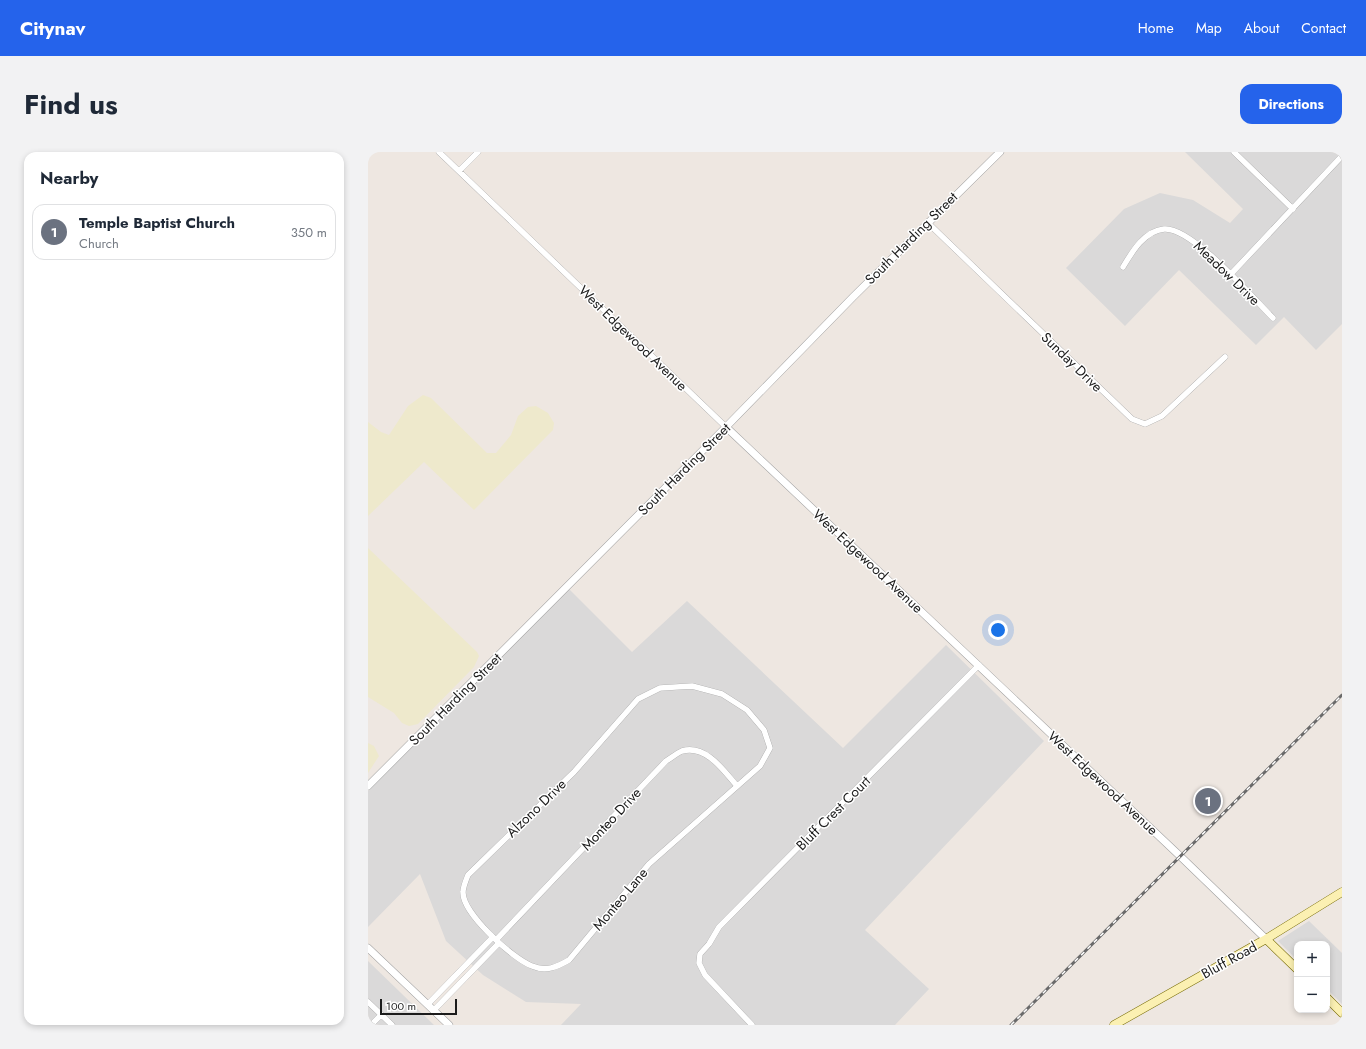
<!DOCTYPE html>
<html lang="en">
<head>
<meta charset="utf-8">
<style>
  :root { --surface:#fff; --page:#f2f2f3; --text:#1f2937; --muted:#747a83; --line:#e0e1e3; --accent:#2563eb }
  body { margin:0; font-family:Jost,sans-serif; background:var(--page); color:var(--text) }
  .controls { position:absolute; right:12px; bottom:12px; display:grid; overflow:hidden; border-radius:8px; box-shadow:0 2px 6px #0003 }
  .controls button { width:36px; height:36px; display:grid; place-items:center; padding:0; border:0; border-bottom:1px solid var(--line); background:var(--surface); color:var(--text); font:20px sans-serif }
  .scale { position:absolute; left:12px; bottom:10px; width:77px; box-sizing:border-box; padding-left:4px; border:2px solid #1c1c1c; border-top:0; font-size:11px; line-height:14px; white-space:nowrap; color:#1c1c1c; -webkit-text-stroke:3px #fff; paint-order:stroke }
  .you { position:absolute; left:630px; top:478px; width:14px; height:14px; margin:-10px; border:3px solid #fff; border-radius:50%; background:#1a73e8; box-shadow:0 0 0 6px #1a73e833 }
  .badge { display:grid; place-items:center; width:26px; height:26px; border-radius:50%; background:var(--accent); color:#fff; font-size:13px; font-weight:700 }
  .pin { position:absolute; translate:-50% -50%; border:2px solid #fff; box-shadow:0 1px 4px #0006 }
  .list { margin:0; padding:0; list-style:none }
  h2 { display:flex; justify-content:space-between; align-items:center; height:52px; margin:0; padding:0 16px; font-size:17px }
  h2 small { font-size:13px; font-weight:400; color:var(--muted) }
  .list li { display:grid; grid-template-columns:26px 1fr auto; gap:12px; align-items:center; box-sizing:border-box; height:56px; margin:0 8px 8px; padding:0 8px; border:1px solid var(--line); border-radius:12px }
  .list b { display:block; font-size:15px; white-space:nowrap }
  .list p { margin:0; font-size:13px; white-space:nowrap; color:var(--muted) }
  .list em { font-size:13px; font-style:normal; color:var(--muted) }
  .map { position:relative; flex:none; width:974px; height:873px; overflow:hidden; border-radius:12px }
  header { display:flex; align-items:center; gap:24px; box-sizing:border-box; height:56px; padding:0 20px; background:var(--accent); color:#fff }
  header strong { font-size:19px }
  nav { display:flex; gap:22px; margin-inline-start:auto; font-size:14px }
  .intro { display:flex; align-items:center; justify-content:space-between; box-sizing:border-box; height:96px; padding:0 24px }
  h1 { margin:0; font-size:28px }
  .button { padding:10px 18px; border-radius:12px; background:var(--accent); color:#fff; font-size:14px; font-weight:700 }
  main { display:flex; gap:24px; padding:0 24px }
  aside { flex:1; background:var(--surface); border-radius:12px; box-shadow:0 2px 6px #0003 }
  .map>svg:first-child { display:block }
</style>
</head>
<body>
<header>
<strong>Citynav</strong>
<nav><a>Home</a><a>Map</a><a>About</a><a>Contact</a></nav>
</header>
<div class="intro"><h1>Find us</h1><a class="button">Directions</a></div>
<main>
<aside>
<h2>Nearby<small></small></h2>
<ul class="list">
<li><span class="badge" style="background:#6b7280">1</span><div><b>Temple Baptist Church</b><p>Church</p></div><em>350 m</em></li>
</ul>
</aside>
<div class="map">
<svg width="974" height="873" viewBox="0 0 974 873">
  <rect width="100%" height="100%" fill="#eee7e1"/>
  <path fill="#dad9d9" d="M817,0H968L974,6V172L948,198L916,165L888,193L811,118L757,174L698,116L756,57L792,41L825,48L862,71L875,57Z
    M201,437L264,500L319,449L475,596L578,493L676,589L497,778L561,837L527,873H193L213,852L158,850L115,823L78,789L52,722L0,775V639Z
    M941,769L974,801V852L959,837V792H929V808L910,789Z
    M0,809L66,873H0Z"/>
  <path fill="#eee9cc" d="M55,243L63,246L119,301H128L143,283L150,264L160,255L168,254L180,261L186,271L185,278L106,358L56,310L0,364V270L13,280L21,283L40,254Z
    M0,396L109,500L111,504L106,515L50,572L41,574L34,571L26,561L0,545Z
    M0,591L6,594L11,604L0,621Z"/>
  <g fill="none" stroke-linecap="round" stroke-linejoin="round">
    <g stroke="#a0a0a0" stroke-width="6">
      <path id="minor" d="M71,0L358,275
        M866,0L925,57
        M91,19L110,0
        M559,70L764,267L777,272L794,264L857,205
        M755,115C764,100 776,79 796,77C823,74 885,146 905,166
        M862,123L974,4
        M324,534L354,542L379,558L396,578L402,596L392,614L281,712L201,808C189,815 178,820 164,814C145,807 94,761 95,740C95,735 98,728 100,723L206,620L270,547L292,536Z
        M128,788L298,609C303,606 309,601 314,599C338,592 356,619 369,634
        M0,850L24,873
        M60,852L125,785
        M66,858L131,791
        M3,873L13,863
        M384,873L337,823L331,811L332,802L341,792L351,775L611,513"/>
    </g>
    <g stroke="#a0a0a0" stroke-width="8">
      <path id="tertiary" d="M358,275L812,704L898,787
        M0,634L358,275L485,145L632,0
        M0,796L81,873"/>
    </g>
    <g stroke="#756902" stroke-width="9">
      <path id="secondary" d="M898,787L929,817
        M959,846L974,861
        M746,873L898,787L974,740"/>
    </g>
    <use href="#minor" stroke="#fff" stroke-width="5.5"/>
    <use href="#tertiary" stroke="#fff" stroke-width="7"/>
    <use href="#secondary" stroke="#fbf0b2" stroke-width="8"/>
    <g stroke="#6a6a6a" stroke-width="3">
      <path id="rail" d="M643,873L974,543"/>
    </g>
    <use href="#rail" stroke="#fff" stroke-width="1.5" stroke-dasharray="4.5" stroke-linecap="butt"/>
  </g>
  <g text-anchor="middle" stroke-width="3" stroke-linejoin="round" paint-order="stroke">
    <g font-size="14" fill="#1c1c1c" stroke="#fff">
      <text transform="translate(543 86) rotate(-45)" y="5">South Harding Street</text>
      <text transform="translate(859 121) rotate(44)" y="5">Meadow Drive</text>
      <text transform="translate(265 186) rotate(44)" y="5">West Edgewood Avenue</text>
      <text transform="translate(704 210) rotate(44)" y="5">Sunday Drive</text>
      <text transform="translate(316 317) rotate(-45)" y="5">South Harding Street</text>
      <text transform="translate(500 409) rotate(43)" y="5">West Edgewood Avenue</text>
      <text transform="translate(87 547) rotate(-45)" y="5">South Harding Street</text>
      <text transform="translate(735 631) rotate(43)" y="5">West Edgewood Avenue</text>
      <text transform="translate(168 656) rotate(-44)" y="5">Alzono Drive</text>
      <text transform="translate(465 661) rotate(-45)" y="5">Bluff Crest Court</text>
      <text transform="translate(243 667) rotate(-47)" y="5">Monteo Drive</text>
      <text transform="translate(252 747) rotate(-50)" y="5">Monteo Lane</text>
      <text transform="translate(861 808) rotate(-29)" y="5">Bluff Road</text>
    </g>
  </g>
</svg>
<div class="controls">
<button>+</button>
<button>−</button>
</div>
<div class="scale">100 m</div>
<div class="you"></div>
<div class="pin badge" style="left:840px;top:649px;background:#6b7280">1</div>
</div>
</main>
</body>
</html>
